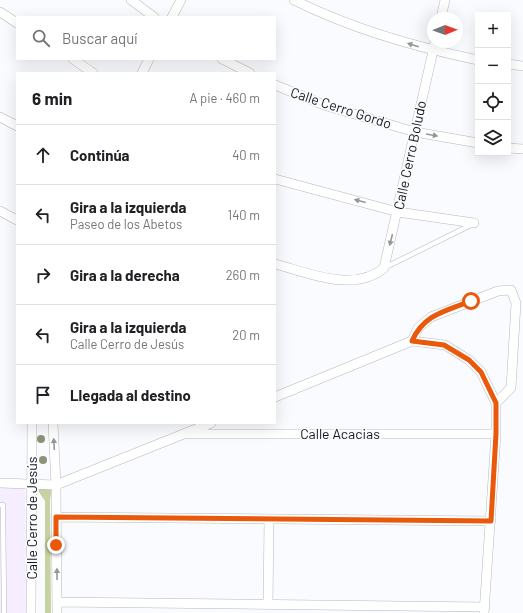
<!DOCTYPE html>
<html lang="es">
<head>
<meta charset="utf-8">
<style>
  :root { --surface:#fff; --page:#f6f6f6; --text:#202124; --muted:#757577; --line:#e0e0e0 }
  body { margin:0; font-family:Barlow,sans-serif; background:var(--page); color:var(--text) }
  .controls { position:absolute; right:12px; top:12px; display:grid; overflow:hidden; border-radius:0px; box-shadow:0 4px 16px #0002 }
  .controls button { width:36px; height:36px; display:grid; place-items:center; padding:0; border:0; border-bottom:1px solid var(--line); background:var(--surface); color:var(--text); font:20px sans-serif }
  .compass { position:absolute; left:427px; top:12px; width:36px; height:36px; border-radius:50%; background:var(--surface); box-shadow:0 4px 16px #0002; rotate:89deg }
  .stop { position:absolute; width:12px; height:12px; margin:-9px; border:3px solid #ea580c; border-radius:50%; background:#fff }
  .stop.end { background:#ea580c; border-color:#fff; box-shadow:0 1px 4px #0008 }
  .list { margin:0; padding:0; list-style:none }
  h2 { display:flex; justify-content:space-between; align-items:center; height:52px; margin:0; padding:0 16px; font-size:17px }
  h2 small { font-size:13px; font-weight:400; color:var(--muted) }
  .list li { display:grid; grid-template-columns:26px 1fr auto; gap:12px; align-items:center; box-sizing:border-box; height:60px; padding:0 16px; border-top:1px solid var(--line) }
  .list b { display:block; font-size:15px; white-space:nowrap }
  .list p { margin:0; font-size:13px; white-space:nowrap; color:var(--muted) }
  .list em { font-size:13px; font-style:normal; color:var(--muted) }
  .icon { flex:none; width:22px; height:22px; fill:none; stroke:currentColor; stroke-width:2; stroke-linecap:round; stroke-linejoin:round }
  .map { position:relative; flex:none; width:523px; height:613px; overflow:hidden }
  .search { position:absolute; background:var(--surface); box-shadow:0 4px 16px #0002; left:16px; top:16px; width:260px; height:44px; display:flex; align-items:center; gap:10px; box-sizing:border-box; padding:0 14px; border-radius:0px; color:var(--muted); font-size:15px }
  .panel { position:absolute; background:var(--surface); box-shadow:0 4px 16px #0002; left:16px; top:72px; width:260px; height:352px; border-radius:0px }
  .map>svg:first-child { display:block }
</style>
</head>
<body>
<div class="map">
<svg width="523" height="613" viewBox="0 0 523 613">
  <rect width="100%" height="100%" fill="#fafbfe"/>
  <path fill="#f6eeff" d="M0,487H25L26,613H0Z"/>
  <path fill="#c6d3a1" d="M52,486L50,500L51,613H45V501L36,488Z"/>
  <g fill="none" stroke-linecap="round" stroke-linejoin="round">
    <g stroke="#b6b9bd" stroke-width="5.5">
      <path id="lane" d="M384,268L473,224
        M0,505H3L4,613"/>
    </g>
    <g stroke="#b6b9bd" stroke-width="10">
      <path id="street" d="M131,0L154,17
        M294,0C352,29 415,47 478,60
        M0,12L17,23
        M172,17L181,0
        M441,18L445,0
        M73,59L93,73
        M222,59L250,73
        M508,64L523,66
        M142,73L149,59
        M275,85L327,106L415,132L478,143
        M0,117L17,126
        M508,148L523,149
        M275,179L398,212L474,223
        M0,211L17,220
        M275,264C309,273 354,293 384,268L435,42
        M412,341L418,328L431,317L498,291L511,290L516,303L511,388L496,403
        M275,397L412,341L445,345L469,360L481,372L496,403V434L484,613
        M53,423L56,485L57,613
        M183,434H496
        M0,483L56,485L211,423
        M56,517L491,521
        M57,602L485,607
        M268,604L269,519
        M31,613L32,423"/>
    </g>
    <use href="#lane" stroke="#fff" stroke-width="4.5"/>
    <use href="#street" stroke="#fff" stroke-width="9"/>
  </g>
  <g fill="#8d9377">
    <circle cx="41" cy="439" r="4"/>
    <circle cx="43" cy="460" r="4"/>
  </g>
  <defs><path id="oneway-solid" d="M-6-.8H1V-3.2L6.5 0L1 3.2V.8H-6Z"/></defs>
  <g fill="#969697">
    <use href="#oneway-solid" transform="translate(413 45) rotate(-163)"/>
    <use href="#oneway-solid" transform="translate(432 135) rotate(10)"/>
    <use href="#oneway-solid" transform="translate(360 201) rotate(-165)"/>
    <use href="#oneway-solid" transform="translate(391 240) rotate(104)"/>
    <use href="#oneway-solid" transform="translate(54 444) rotate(-93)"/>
    <use href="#oneway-solid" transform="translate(57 574) rotate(-91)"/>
  </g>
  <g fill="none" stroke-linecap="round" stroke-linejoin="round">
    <path stroke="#ea580c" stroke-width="5" d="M56,545V517L491,521L496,434V403L481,372L469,360L444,345L412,341C424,314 446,311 471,301"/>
  </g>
  <g text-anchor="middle" stroke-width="3.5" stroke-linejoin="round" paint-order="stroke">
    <g font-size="14" fill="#161618" stroke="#fafbfe">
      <text transform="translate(341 108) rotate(18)" y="5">Calle Cerro Gordo</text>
      <text transform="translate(410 155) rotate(-78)" y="5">Calle Cerro Boludo</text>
      <text x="340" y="439">Calle Acacias</text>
      <text transform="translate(32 518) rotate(-90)" y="5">Calle Cerro de Jesús</text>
    </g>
  </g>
</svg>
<div class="controls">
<button>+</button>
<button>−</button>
<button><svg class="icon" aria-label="locate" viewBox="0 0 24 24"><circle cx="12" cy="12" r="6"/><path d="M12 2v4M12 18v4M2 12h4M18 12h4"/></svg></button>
<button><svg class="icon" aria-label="layers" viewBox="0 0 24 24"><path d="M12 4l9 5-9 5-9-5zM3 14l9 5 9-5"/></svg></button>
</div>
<svg class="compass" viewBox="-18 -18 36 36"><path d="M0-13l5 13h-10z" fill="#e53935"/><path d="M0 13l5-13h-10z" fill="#757577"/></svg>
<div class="stop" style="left:471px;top:301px"></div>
<div class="stop end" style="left:56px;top:545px"></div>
<div class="search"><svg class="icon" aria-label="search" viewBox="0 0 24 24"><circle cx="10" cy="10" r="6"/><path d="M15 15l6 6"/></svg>Buscar aquí</div>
<section class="panel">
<h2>6 min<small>A pie · 460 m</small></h2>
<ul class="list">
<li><svg class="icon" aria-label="ahead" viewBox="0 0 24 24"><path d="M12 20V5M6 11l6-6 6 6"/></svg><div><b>Continúa</b></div><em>40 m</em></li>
<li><svg class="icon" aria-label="left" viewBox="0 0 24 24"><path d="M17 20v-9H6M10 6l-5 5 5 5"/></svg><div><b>Gira a la izquierda</b><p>Paseo de los Abetos</p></div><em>140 m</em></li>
<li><svg class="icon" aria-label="right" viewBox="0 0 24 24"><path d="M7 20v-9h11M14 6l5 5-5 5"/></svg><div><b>Gira a la derecha</b></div><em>260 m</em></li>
<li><svg class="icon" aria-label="left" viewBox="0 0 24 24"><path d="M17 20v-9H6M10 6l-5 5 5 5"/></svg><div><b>Gira a la izquierda</b><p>Calle Cerro de Jesús</p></div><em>20 m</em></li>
<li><svg class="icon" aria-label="arrive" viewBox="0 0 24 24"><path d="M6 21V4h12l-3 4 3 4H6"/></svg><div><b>Llegada al destino</b></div></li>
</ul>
</section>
</div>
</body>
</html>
